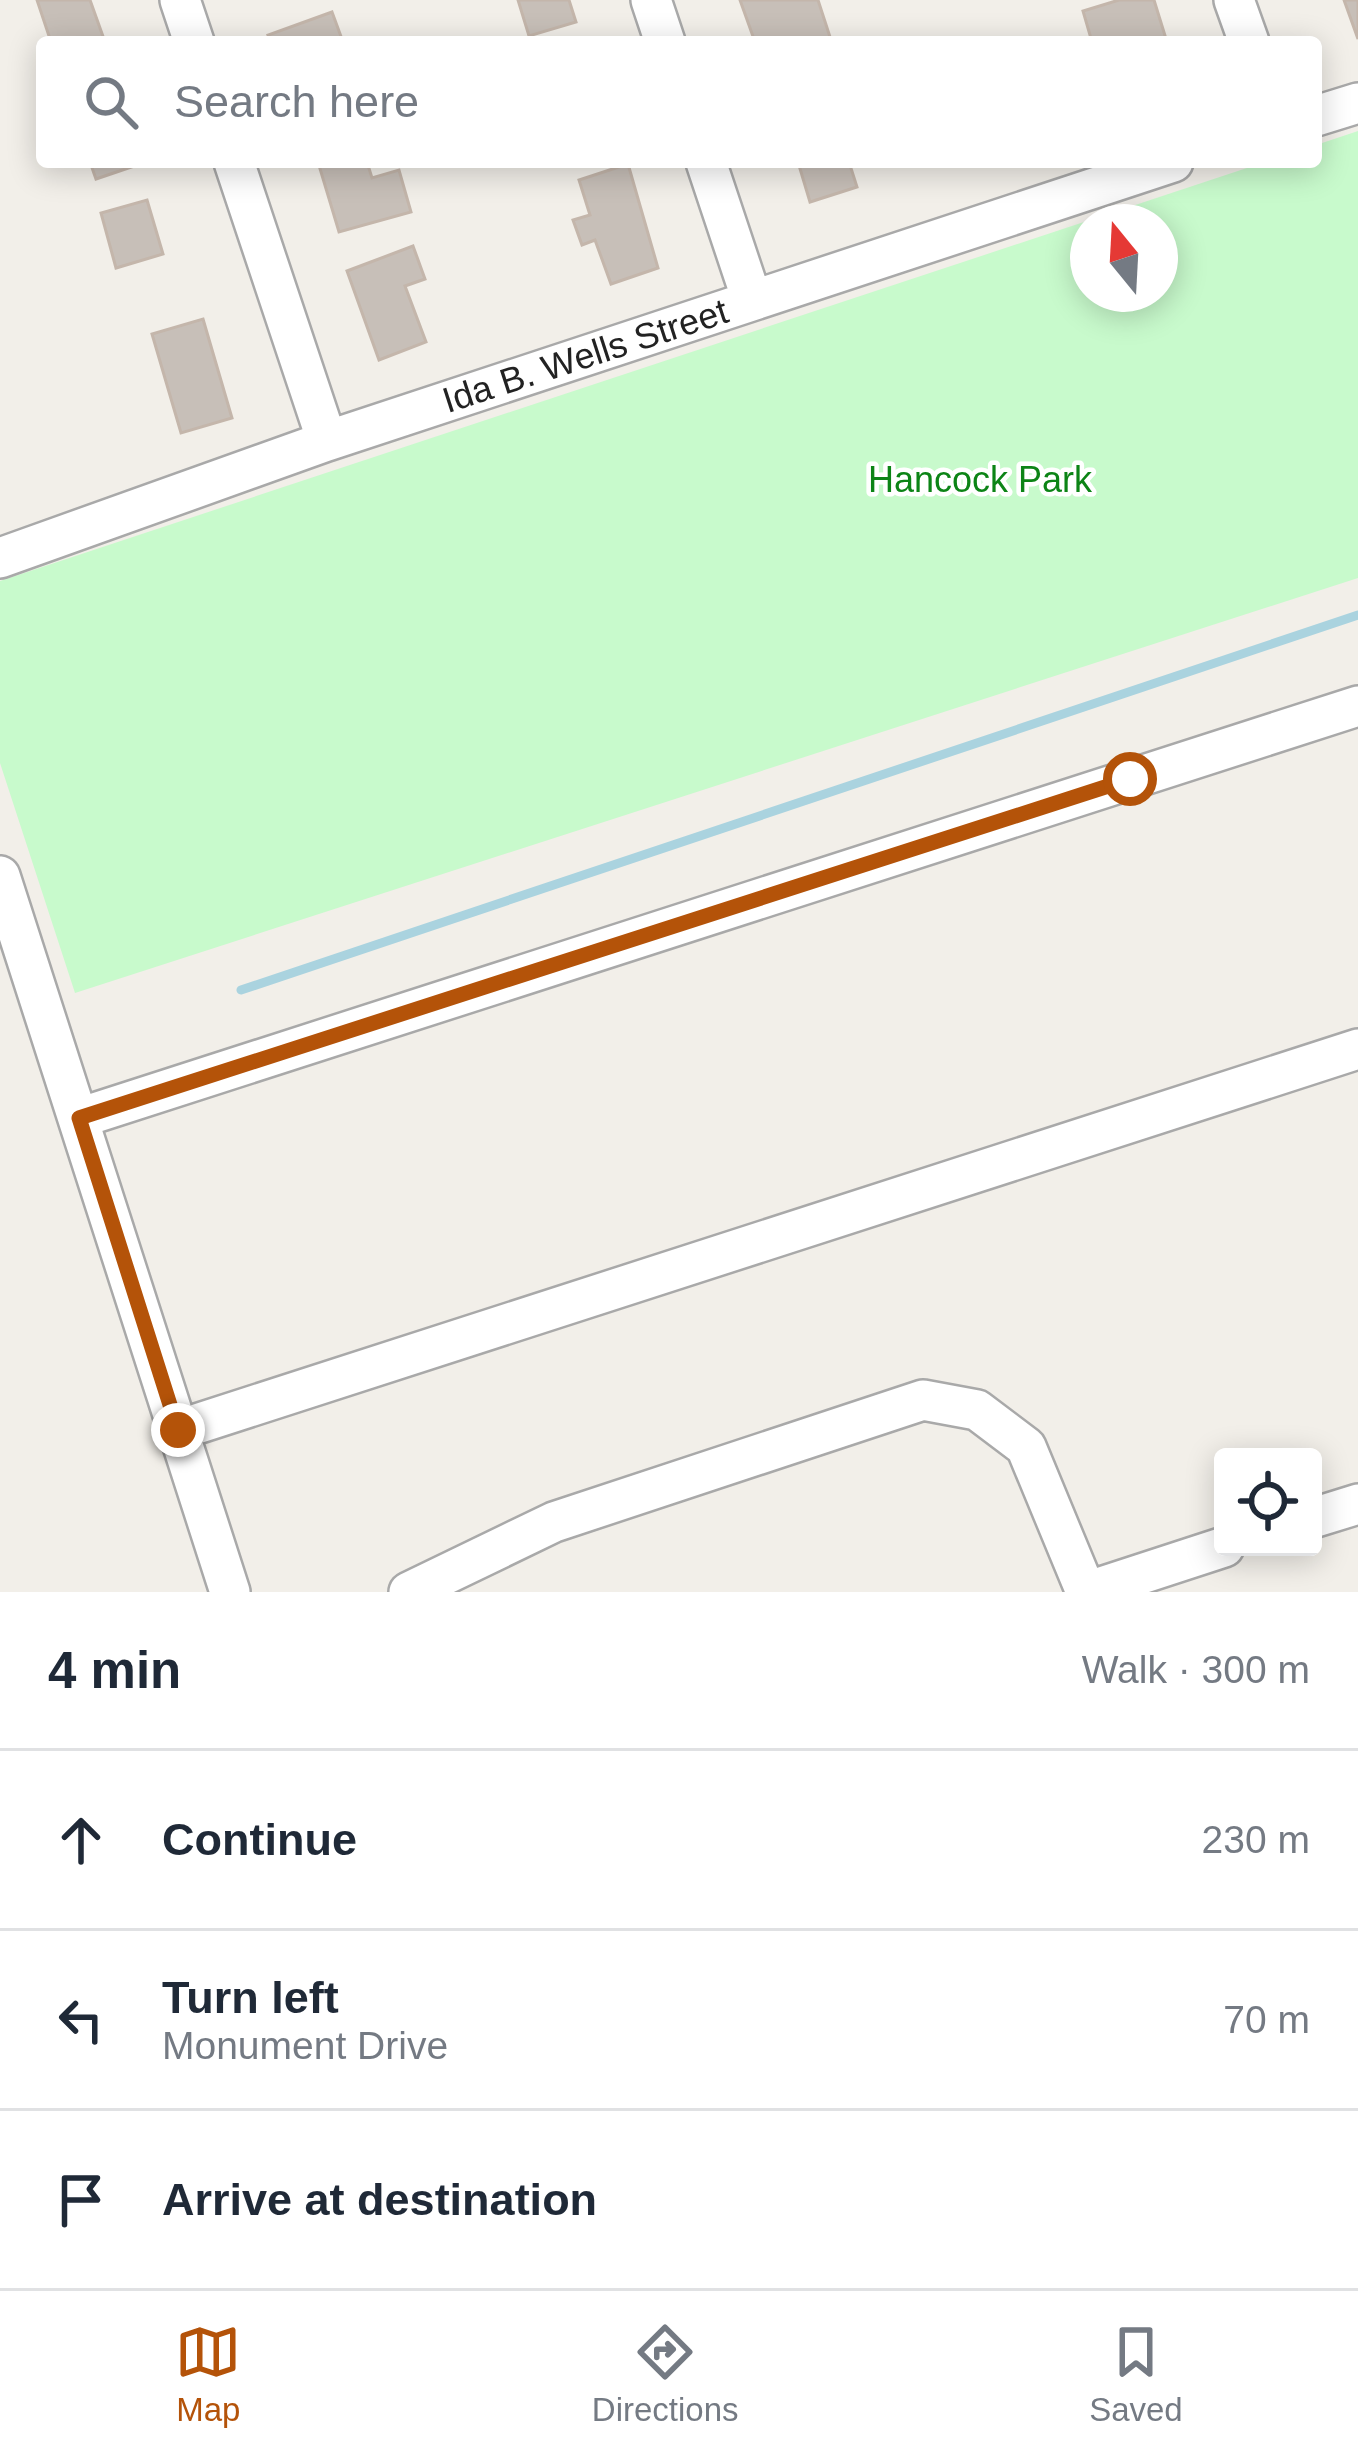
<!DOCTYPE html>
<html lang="en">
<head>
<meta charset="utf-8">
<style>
  :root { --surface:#fff; --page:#f6f6f7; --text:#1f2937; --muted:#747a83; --line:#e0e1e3; --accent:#b45309 }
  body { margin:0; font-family:Helvetica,sans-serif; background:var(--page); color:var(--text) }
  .controls { position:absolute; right:36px; bottom:36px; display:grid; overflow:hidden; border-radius:12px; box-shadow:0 6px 30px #0003 }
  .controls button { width:108px; height:108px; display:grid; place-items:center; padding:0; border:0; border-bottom:3px solid var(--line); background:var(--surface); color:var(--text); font:60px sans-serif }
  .compass { position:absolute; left:1070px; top:204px; width:108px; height:108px; border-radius:50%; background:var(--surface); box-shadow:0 6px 30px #0003; rotate:342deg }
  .stop { position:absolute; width:36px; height:36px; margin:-27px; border:9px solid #b45309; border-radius:50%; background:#fff }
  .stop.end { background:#b45309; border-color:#fff; box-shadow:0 3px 12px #0008 }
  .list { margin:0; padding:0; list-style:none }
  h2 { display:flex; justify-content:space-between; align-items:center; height:156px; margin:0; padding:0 48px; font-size:51px }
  h2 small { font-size:39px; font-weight:400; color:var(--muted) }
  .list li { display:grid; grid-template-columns:78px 1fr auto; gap:36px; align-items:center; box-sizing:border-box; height:180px; padding:0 48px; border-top:3px solid var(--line) }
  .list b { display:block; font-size:45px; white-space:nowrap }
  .list p { margin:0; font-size:39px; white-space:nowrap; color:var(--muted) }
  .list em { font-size:39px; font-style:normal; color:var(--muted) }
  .icon { flex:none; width:66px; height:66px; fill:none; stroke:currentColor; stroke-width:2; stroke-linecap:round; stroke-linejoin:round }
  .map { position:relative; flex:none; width:1358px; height:1592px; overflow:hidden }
  .search { position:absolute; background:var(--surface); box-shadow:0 6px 30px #0003; left:36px; right:36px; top:36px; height:132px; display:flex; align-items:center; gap:30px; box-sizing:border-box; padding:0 42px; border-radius:12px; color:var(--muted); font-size:45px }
  .sheet { height:696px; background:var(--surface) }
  nav { display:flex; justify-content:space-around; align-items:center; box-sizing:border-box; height:168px; border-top:3px solid var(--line); background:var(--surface); font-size:33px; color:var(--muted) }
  nav a { display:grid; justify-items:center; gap:6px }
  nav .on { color:var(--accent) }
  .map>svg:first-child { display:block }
</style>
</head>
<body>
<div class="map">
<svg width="1358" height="1592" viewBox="0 0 1358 1592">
  <rect width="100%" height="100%" fill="#f2efe9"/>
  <path fill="#c8facc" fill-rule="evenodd" d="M1358,131V578L75,993L0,763V581L1265,162H1316V145ZM1088,222H1160V294H1088Z"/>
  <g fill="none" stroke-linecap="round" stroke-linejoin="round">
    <path stroke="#aad3df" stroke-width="9" d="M241,990L1358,615"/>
  </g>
  <path fill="#c7bfb8" stroke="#c4b6ab" stroke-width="3" d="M37,0H90L105,42H51Z
    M518,0H569L576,22L529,36Z
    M740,0H818L831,40L755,42Z
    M1119,0H1154L1167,42H1113L1111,38L1092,42L1083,11Z
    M1344,0H1358V39Z
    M332,12L343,42H271L268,35Z
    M90,162H146L96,179Z
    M318,162H367L372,178L399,170L411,212L339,232Z
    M798,162H849L857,187L810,202Z
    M628,164L658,268L611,284L595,240L582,245L573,220L590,215L579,180Z
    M147,200L163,254L116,268L101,213Z
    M413,246L425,279L405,286L426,342L379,360L347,271Z
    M203,319L232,418L181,433L152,334Z"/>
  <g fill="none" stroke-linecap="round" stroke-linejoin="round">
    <g stroke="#a9a9a9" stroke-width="44">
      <path id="minor" d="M180,0L194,42
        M651,0L665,42
        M1234,0L1249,42
        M1316,116L1358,103
        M234,162L327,441
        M706,162L752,300
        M0,558L327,441L1173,162
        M0,876L230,1592
        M79,1118L1358,706
        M178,1430L1358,1049
        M1313,1518L1358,1504
        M409,1592L554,1522L923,1400L977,1410L1026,1447L1086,1592L1224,1547"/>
    </g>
    <use href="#minor" stroke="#fff" stroke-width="39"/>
  </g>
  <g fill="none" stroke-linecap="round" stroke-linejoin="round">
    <path stroke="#b45309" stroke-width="15" d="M178,1430L79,1118L1130,779"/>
  </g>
  <g text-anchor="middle" stroke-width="9" stroke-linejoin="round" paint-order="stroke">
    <g font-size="36" fill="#222" stroke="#fff">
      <text transform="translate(585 355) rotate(-18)" y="13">Ida B. Wells Street</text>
    </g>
    <g font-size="36" fill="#0c8416" stroke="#fff">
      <text x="980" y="492">Hancock Park</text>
    </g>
  </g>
</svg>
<div class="controls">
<button><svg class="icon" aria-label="locate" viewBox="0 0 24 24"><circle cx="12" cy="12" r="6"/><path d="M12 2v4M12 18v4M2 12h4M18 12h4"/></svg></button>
</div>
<svg class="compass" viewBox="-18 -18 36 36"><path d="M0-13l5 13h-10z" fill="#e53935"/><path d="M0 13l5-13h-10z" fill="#747a83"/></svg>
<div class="stop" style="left:1130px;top:779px"></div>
<div class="stop end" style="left:178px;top:1430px"></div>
<div class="search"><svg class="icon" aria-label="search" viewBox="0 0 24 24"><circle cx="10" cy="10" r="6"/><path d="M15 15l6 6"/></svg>Search here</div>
</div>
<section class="sheet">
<h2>4 min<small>Walk · 300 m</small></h2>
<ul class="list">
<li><svg class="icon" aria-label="ahead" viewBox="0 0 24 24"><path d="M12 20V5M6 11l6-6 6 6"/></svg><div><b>Continue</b></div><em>230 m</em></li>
<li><svg class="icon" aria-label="left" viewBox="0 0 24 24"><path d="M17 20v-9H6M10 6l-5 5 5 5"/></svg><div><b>Turn left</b><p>Monument Drive</p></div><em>70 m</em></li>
<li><svg class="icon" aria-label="arrive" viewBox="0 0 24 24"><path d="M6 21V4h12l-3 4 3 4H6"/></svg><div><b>Arrive at destination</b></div></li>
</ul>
</section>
<nav>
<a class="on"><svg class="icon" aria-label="map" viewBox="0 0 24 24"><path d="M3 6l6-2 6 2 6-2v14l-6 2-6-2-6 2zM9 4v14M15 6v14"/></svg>Map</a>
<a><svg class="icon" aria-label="directions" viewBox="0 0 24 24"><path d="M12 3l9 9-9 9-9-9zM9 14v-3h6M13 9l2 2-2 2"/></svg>Directions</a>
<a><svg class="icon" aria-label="saved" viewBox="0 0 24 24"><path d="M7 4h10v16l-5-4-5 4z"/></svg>Saved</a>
</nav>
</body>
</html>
